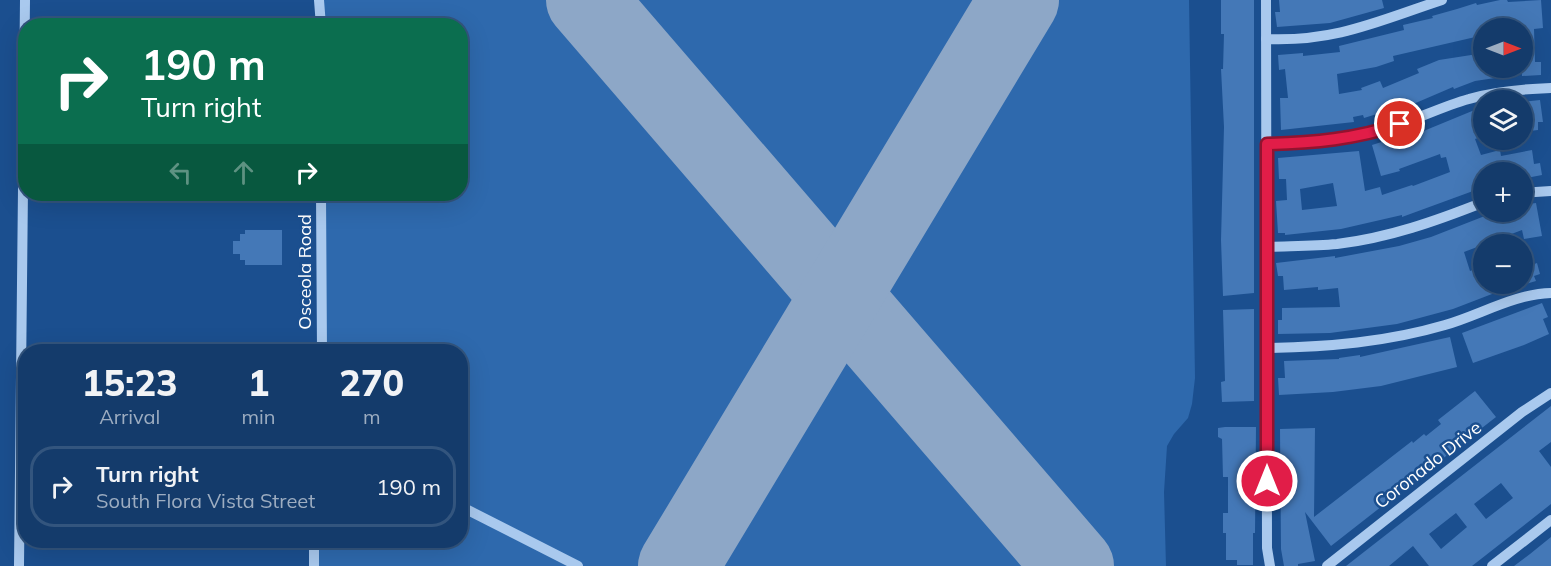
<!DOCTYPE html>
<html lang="en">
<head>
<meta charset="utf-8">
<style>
	:root { --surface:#143b6b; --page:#1d4271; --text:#f1f3f6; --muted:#9dadc1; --line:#33557e }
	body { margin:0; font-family:Mulish,sans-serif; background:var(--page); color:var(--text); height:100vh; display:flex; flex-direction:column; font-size:22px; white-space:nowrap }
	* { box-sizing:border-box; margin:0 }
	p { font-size:20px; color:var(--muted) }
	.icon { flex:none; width:33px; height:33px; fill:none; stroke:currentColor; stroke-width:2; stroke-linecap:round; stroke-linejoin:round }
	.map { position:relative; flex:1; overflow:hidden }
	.side { position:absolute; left:18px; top:344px; width:450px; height:204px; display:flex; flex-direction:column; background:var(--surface); border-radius:24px; box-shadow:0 6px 24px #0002,0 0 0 2px var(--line) }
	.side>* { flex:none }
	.guide { position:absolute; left:18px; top:18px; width:450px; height:183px; border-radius:24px; box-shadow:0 6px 24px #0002,0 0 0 2px var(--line); background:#0b6e4f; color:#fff; overflow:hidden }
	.needle { width:39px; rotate:90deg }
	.buttons { position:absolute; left:1473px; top:18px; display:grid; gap:12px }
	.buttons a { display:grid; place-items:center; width:60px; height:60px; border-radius:50%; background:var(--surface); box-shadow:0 6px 24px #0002,0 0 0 2px var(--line); font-size:30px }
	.pin { position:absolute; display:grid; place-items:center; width:51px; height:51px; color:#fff; margin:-26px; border:3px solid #fff; border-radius:50%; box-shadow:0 2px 6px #0007 }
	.me { position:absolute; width:66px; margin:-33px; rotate:0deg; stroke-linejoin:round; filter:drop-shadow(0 0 4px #0008) }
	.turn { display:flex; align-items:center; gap:21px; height:126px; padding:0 24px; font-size:27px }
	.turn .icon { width:78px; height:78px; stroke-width:2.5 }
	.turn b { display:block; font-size:42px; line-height:51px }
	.lanes { display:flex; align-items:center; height:57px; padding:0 24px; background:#0003; justify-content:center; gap:30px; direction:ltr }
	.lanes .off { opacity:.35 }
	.eta { display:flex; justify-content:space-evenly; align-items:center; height:102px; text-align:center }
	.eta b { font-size:36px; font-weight:800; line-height:42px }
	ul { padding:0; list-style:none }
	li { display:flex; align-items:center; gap:18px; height:81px; margin:0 12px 9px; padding:0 12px; border:3px solid var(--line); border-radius:24px }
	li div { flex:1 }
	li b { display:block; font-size:22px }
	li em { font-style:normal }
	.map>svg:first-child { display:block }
	.green { fill:#2e69ad }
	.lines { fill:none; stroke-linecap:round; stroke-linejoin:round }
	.runway { stroke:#8da7c7; stroke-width:80 }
	.building { fill:#4478b7; fill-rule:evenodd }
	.minor { stroke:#a9c9ee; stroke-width:10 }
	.route-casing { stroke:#92132f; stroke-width:15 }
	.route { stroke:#e11d48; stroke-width:10 }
	.labels { text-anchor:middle; stroke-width:5; stroke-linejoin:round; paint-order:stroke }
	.street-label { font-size:18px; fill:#fff; stroke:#1b4f8f }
</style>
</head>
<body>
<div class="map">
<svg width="1551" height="566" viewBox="0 0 1551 566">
	<rect width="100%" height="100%" fill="#1b4f8f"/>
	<path class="green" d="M323 0H1189L1195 378 1192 404 1188 418 1174 434 1167 446 1164 492 1166 566H319V540H460V351H326L323 194H460V26L325 25Z"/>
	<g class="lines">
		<g class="runway">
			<path d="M586 0 1074 566"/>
			<path d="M678 566 1019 0"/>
		</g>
	</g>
	<g class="building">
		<path d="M1221 0H1254V293L1223 296 1221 240 1224 127 1221 69H1223L1224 34H1221Z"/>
		<path d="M1279 0H1382L1384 8 1330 23 1277 27 1275 12H1280Z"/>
		<path d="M1500 0H1507L1508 2 1541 0 1543 28 1534 29 1535 62H1541V75L1522 76V74L1475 81 1454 89 1453 87 1397 111 1396 108 1364 118 1363 115 1353 117 1354 122 1281 130 1280 98H1288L1285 69 1279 70 1278 55 1303 53V56L1340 52 1339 46 1404 30 1403 25 1433 18 1432 16 1457 9 1476 3 1477 5ZM1484 28H1522V68H1484V53L1439 60 1417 69 1419 73 1383 88 1380 81 1361 88 1362 90 1339 94 1337 74 1376 67 1394 61 1393 56 1484 35Z"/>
		<path d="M1540 100 1543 122H1538V130L1522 132V102Z"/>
		<path d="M1477 109 1484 126V136L1475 139 1481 155 1500 150 1501 156 1532 150 1534 164 1540 163 1542 175 1522 179V172H1484V187L1402 217V215L1341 229 1285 235V233H1278L1276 201 1287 200 1286 179H1279L1278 158 1359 151 1365 191 1380 187 1382 195 1412 185 1413 186 1450 172 1446 157 1441 158 1440 154 1399 169 1400 171 1381 176 1372 145 1391 139 1392 144ZM1333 183 1337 206 1302 210 1300 189Z"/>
		<path d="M1536 203 1542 236 1524 239 1522 230 1464 252 1470 271 1484 265V284H1518L1453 309 1397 324 1330 333 1278 334V320H1282V308L1340 307 1338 288 1318 290V287L1284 290 1283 276H1278L1276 263 1335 256V258L1399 246 1431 237 1495 212H1522V205Z"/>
		<path d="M245 230H282V265H245V260H240V254H233V241H240V234H245Z"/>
		<path d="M1525 241 1532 265 1537 263 1540 274 1534 276 1536 281 1522 285V242Z"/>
		<path d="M1542 303 1548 317 1543 319 1549 334 1524 345 1473 363 1462 333Z"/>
		<path d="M1254 309V401L1222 402 1221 382 1225 381 1223 310Z"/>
		<path d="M1450 337 1457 367 1381 386 1333 392 1279 395 1278 378H1285L1284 361 1339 359V358L1360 355V357Z"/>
		<path d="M1475 391 1496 417 1331 546 1305 512 1315 561 1298 564V566H1284L1281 549 1280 429 1315 428 1314 517 1412 441 1413 443 1424 434 1426 436 1441 424 1438 420Z"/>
		<path d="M1551 406V442L1539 451 1551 467V504L1532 519 1472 566H1429L1413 546 1389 566H1346ZM1501 483 1513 498 1486 519 1474 504ZM1456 513 1467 527 1441 549 1429 534Z"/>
		<path d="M1225 427H1256L1255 533H1253V565H1237V560H1226V533H1223V513H1228V477H1223L1222 439 1218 437V428Z"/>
		<path d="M1551 537V566H1514L1530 554Z"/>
	</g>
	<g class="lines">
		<g class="minor">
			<path d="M319 0 321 26"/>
			<path d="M1266 0 1267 548 1270 566"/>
			<path d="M1266 39C1336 42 1378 21 1442 0"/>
			<path d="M1267 144C1307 143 1346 140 1386 129 1414 121 1440 107 1469 99 1495 91 1523 89 1551 88"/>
			<path d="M1522 193 1551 191"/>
			<path d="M321 194 322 351"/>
			<path d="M1267 247C1290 246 1314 246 1337 244 1388 238 1436 221 1484 202"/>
			<path d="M1267 348C1328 347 1387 342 1445 325 1480 315 1514 294 1551 293"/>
			<path d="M460 506 578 566"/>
			<path d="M19 566 25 0"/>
			<path d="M314 566V540"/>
			<path d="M1327 566 1522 412 1551 393"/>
			<path d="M1492 566 1551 520"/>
		</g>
	</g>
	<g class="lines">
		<defs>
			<path id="route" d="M1267 481V144C1313 143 1356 139 1400 124"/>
		</defs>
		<use href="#route" class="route-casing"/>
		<use href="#route" class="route"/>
	</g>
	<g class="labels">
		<g class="street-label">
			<text transform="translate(305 272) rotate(-90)" y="6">Osceola Road</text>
			<text transform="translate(1428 465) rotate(-38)" y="6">Coronado Drive</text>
		</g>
	</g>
</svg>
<div class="buttons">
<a><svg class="needle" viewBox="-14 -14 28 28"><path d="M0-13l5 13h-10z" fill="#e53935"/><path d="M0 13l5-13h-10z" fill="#9dadc1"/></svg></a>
<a><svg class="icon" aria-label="layers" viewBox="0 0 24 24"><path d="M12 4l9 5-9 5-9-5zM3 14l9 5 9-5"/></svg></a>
<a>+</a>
<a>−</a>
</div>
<div class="pin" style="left:1400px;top:124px;background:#d93025"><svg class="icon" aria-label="arrive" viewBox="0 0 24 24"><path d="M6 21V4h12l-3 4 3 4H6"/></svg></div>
<svg class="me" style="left:1267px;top:481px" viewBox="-20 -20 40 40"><circle r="17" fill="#e11d48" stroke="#fff" stroke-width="3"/><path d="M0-11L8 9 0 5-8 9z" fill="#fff"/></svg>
<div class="guide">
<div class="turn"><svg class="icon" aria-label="right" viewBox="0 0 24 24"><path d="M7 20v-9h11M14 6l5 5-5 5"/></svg><div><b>190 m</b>Turn right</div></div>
<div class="lanes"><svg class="icon off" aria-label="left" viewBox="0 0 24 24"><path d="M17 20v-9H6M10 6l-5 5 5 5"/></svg><svg class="icon off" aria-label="ahead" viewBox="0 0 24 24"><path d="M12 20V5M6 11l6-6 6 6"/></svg><svg class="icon" aria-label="right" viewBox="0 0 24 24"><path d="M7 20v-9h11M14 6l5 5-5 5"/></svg></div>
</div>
<section class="side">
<div class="eta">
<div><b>15:23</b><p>Arrival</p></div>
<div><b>1</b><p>min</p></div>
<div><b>270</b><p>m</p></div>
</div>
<ul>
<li><svg class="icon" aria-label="right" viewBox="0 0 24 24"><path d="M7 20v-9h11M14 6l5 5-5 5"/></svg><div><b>Turn right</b><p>South Flora Vista Street</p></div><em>190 m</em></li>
</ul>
</section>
</div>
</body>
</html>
